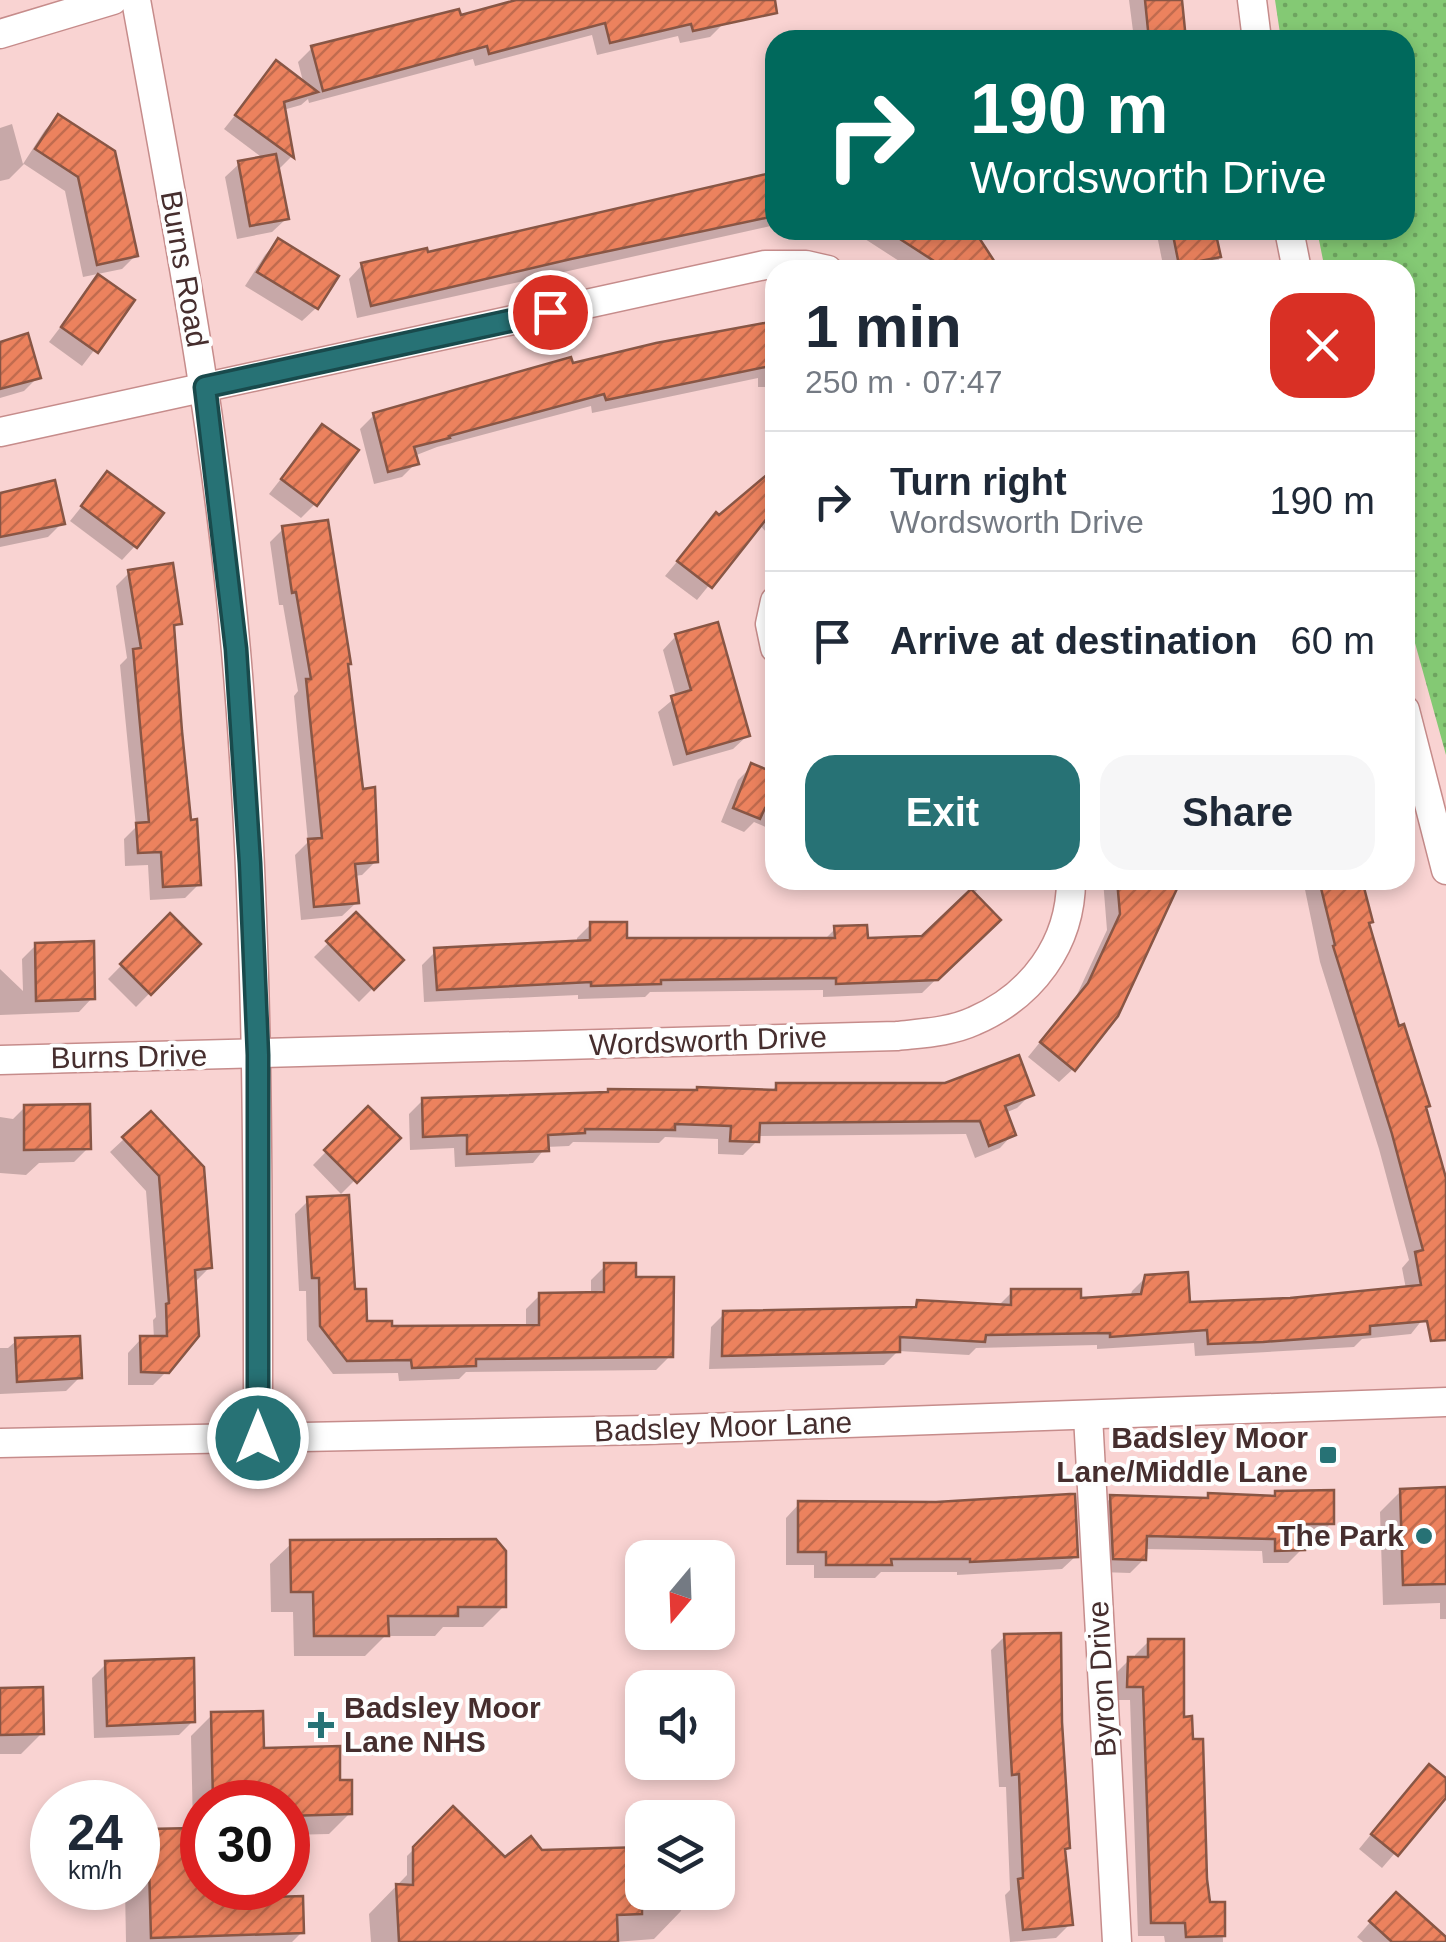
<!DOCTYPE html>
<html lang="en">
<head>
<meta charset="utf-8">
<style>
	:root { --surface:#fff; --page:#f6f6f7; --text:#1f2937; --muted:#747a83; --line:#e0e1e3; --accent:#277275 }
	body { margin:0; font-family:Helvetica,sans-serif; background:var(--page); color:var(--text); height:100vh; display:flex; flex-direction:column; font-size:38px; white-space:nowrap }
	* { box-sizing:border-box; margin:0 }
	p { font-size:32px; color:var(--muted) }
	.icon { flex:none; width:55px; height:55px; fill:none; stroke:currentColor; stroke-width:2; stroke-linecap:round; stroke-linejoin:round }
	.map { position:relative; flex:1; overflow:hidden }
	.side { position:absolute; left:765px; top:260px; width:650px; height:630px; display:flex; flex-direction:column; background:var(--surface); border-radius:30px; box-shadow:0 5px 15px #0003 }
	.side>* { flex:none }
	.banner { position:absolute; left:765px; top:30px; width:650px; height:210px; border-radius:30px; box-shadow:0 5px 15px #0003; background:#00695c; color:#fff; overflow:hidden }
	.needle { width:65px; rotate:199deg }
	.buttons { position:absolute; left:625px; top:1540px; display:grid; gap:20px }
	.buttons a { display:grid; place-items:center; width:110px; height:110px; border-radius:20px; background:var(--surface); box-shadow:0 5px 15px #0003; font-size:50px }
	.speed { position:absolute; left:30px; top:1780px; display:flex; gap:20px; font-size:50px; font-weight:700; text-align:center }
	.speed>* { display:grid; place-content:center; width:130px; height:130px; border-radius:50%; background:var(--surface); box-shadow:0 5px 15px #0003; line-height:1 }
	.speed small { font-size:25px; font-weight:400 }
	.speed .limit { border:15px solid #d22; background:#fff; color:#111 }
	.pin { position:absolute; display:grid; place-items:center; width:85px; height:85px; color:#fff; margin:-42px; border:5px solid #fff; border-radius:50%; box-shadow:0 2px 10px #0007 }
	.me { position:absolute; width:110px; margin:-55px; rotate:0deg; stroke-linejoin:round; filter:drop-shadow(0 0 8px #0008) }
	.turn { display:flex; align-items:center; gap:35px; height:210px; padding:0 40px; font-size:45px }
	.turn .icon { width:130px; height:130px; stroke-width:2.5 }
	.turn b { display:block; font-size:70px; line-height:85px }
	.round { display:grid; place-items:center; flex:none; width:105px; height:105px; border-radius:30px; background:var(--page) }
	.overview { display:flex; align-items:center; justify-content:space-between; height:170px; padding:0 40px }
	h1 { font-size:60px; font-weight:700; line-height:75px }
	.action { display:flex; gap:20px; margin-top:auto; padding:20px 40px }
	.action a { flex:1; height:115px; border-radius:30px; background:var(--accent); color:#fff; font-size:40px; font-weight:700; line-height:115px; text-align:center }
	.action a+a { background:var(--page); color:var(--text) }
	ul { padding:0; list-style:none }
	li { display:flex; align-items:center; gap:30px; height:140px; padding:0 40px; border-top:2px solid var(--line) }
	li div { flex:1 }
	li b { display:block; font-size:38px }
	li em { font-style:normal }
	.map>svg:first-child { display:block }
	.park { fill:url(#park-dots) }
	.shadow { fill:#0003 }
	.building { fill:url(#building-hatch); stroke:#885645; stroke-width:2.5 }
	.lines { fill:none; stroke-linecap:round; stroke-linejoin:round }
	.minor-casing { stroke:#c68c8b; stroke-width:31 }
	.minor { stroke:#fff; stroke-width:28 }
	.route-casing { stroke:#194a4c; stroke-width:25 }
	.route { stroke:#277275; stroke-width:18 }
	.poi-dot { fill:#277275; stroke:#fefefe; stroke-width:4 }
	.labels { text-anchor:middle; stroke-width:8; stroke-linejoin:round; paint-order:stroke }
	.street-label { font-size:30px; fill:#462e2e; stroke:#fefefe }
	.poi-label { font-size:30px; font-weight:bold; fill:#462e2e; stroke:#fefefe; text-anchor:end }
</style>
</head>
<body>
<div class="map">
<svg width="1446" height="1942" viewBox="0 0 1446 1942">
	<defs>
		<pattern id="park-dots" width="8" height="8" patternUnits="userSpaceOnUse" patternTransform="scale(2.5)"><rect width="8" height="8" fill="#84c974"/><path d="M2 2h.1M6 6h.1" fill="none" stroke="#6ea460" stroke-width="1.8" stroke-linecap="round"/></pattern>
		<pattern id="building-hatch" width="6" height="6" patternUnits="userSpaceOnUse" patternTransform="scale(2.5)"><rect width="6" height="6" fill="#ec825e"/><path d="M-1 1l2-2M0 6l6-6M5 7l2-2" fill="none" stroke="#c16b4e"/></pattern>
	</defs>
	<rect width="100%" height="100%" fill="#f9d3d2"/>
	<path class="park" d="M1275 0H1446V755L1405 607V270H1325L1317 230H1405V40H1281Z"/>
	<g class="shadow">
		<path d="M529 0H763L724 23 710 37 680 43 678 36 597 55 592 35 475 66 473 59 309 103 308 99 301 105 283 110 291 157 277 171 286 219 272 232 237 239 225 177 239 164 264 159 224 129 276 64 304 85 298 62 312 48Z"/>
		<path d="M1129 0H1179L1183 40H1124L1133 31Z"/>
		<path d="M58 117 136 255 122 269 83 277 65 191 24 164 9 179 0 181V128L12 124 23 164 45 130Z"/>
		<path d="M775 177V225L357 318 349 279 362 265 426 255Z"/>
		<path d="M827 230H971L997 270H913L865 239Z"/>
		<path d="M1156 230H1213L1221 270H1164Z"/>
		<path d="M278 241 316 308 302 321 245 286 265 255Z"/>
		<path d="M99 277 132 301 82 366 49 342Z"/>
		<path d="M775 326V387H758V378L592 413 591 406 437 447 414 456 416 463 402 477 374 484 360 429 374 415 571 366Z"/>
		<path d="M0 344 38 377 24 391 0 398Z"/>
		<path d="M322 427 315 504 301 518 269 494Z"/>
		<path d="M775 471V525L766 532 759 524 697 600 665 576 716 515 719 518Z"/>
		<path d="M108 474 135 546 122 560 70 521Z"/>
		<path d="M0 495 62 523 48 537 0 547Z"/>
		<path d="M283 529 346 665 361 791 376 861 362 875 354 876 356 903 342 916 301 920 295 855 308 842 294 696 298 691 283 605H279L270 542Z"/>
		<path d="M130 572 179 623 172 631 180 732 199 884 185 898 150 900 148 865 125 866 124 839 136 827 120 665 127 658 116 586Z"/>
		<path d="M676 636 747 736 733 749 673 766 658 712 676 697 663 650Z"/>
		<path d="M752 766 775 776V831L754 822 744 832 721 822 738 780Z"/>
		<path d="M961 880H987L973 894 997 920 922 993 823 997V990L650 992 645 997 578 999V995L424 1002 422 965 436 951 577 943V938L591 924 625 941 824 940 835 929 866 941 923 939 973 891Z"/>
		<path d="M1103 880H1176L1073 1069 1059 1082 1028 1057 1075 999 1107 930Z"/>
		<path d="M1303 880H1360L1367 925 1446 1187V1290L1411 1334 1362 1339 1354 1347 1195 1356 1194 1343 1097 1349V1345L976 1348 969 1355 898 1351 884 1365 709 1369 711 1327 724 1314 911 1310 918 1303 997 1307 1012 1292 1079 1300 1130 1297 1132 1291 1146 1277 1188 1304 1290 1301 1406 1289 1402 1268 1409 1260 1379 1149 1320 962Z"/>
		<path d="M170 916 198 944 136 1007 108 979Z"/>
		<path d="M356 916 401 960 359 1002 314 957Z"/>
		<path d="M36 945 92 998 79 1012 0 1015V969L23 991 22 959Z"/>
		<path d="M777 1085 1031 1094 1017 1108 1005 1113 1013 1134 1000 1148 975 1158 966 1134 757 1136V1141L743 1155 718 1154V1139L665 1137 659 1143 573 1142 569 1146 546 1147 533 1163 455 1167 454 1148 410 1150 409 1114 423 1100 770 1093Z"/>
		<path d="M25 1107 88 1148 74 1162 39 1163 26 1175 0 1173V1117L13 1119Z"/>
		<path d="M368 1109 397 1138 341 1194 313 1165Z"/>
		<path d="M151 1114 209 1268 196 1281 167 1371 153 1385H128V1353L141 1339H154L153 1320 156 1317 146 1191 110 1152Z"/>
		<path d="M309 1200 364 1324 389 1328H526V1309L540 1295H591V1280L605 1266 633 1279 670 1356 656 1370 466 1372 459 1379 399 1381 398 1373 333 1374 307 1340 306 1291H299L295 1214Z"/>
		<path d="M16 1341 80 1377 66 1391 0 1394V1348H8Z"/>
		<path d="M1446 1490V1619H1440V1603L1383 1605 1380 1512 1401 1491Z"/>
		<path d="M1276 1494 1331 1523 1317 1537H1302V1549L1288 1563H1263L1262 1551 1144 1549V1559L1130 1573 1100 1572 1097 1511 1111 1498 1204 1500 1209 1496 1272 1498Z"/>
		<path d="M799 1504 1076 1556 1062 1569 957 1575V1572H881L875 1578H814V1565H786V1518Z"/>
		<path d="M292 1543 504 1606 483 1627H443L435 1636H385L365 1656H294L293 1612H271L270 1564Z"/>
		<path d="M1005 1636 1060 1722 1068 1847 1063 1852 1070 1924 1056 1938 1010 1942 1005 1895 1010 1890 1006 1787H999L991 1650Z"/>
		<path d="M1149 1641 1208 1905H1222L1223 1942H1165L1164 1936H1138L1130 1700H1115V1674L1129 1660H1135V1655Z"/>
		<path d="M106 1664 193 1721 179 1735 94 1738 92 1678Z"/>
		<path d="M0 1690 42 1733 21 1754H0Z"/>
		<path d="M212 1715 262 1750 338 1783 350 1813 329 1834 288 1835V1802H202V1837H191L193 1875H202V1888H267L268 1900 302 1932 292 1942H126L125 1888H138V1843L149 1832 193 1830 191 1736Z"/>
		<path d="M1415 1781 1446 1782V1794L1382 1868 1359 1849Z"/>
		<path d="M453 1810 505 1861 540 1852 642 1850V1892H684L681 1911 654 1939 615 1942H371L369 1914 407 1875V1856Z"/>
		<path d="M1382 1909 1444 1942H1363L1357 1937Z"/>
	</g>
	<g class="building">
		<path d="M516 0H775L777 13 693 31 691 24 610 43 605 23 489 54 487 46 323 91 311 46 459 9 461 15Z"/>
		<path d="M1145 0H1182L1186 40H1149Z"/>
		<path d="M276 60 318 92 284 102 294 158 235 115Z"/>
		<path d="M58 114 115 151 138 256 97 265 78 177 35 149Z"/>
		<path d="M276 154 289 219 250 226 238 161Z"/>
		<path d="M775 172V216L571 259 371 306 361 263 427 248 428 252Z"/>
		<path d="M886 230H974L1000 270H948Z"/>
		<path d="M1172 230H1215L1221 257 1179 265Z"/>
		<path d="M278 238 339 276 318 309 257 272Z"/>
		<path d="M98 274 135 300 98 353 61 327Z"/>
		<path d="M775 321V365L606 400 604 394 449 436 450 438 414 447 419 464 388 472 373 413 571 357 573 363 656 343Z"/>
		<path d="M28 333 41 378 0 389V342Z"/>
		<path d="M322 424 359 450 317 506 281 479Z"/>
		<path d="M775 468V508L712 588 677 561 716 512 719 515Z"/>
		<path d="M107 471 164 513 137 548 81 506Z"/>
		<path d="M55 480 65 524 0 537V493Z"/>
		<path d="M328 520 351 664H348L363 789 375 787 378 862 355 864 359 903 314 907 308 839 322 838 306 679H311L296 592 292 593 282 526Z"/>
		<path d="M173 563 182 624 174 625 182 731 191 820 197 819 201 885 163 887 161 852 138 853 136 823 149 822 133 649 141 648 128 570Z"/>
		<path d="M718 622 750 736 687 754 671 696 691 690 675 634Z"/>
		<path d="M751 763 775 773V812L765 808 760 819 733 808Z"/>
		<path d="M1117 880H1181L1118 1016 1075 1071 1040 1042 1088 983 1120 914Z"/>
		<path d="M1319 880H1362L1373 922 1369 923 1399 1026 1404 1024 1430 1106 1426 1107 1446 1178V1340L1431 1341 1427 1321 1370 1326V1334L1263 1342 1208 1344 1207 1330 1110 1337V1333L986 1335 985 1342 900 1337V1352L722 1356 723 1311 916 1307 917 1300 1011 1305V1289H1081V1298L1141 1294 1145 1275 1188 1272 1190 1302 1290 1298 1421 1285 1415 1252 1423 1250 1392 1134 1333 946 1335 945Z"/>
		<path d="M971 889 1001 920 938 980 836 984V978L661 980V984L591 986V982L437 990 434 948 590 940V922H627V938H835L834 926 867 925 868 938 922 936Z"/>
		<path d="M356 912 404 960 374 990 326 941Z"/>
		<path d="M170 913 201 944 151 995 120 964Z"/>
		<path d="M94 941 95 999 36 1001 35 943Z"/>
		<path d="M1019 1055 1034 1095 1005 1106 1016 1135 989 1146 980 1121 760 1123 759 1142 730 1141 731 1126 675 1124V1130L585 1129V1133L548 1135 549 1151 467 1154V1135L423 1137 422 1098 608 1092V1089L697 1090V1087L776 1090V1083H945Z"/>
		<path d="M90 1104 91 1149 24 1150V1105Z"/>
		<path d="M368 1106 401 1138 357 1183 324 1150Z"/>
		<path d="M151 1111 204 1167 212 1268 195 1270 199 1336 169 1373 141 1372 140 1336H167L166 1304 169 1303 159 1176 122 1137Z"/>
		<path d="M349 1195 355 1289H366L367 1321H392V1326L539 1325V1293L604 1292V1263H636V1277H674L673 1357 476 1359V1366L412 1368 411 1360 347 1361 320 1326 319 1278H312L307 1197Z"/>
		<path d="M80 1336 82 1378 17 1382 15 1338Z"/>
		<path d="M1446 1487V1584L1403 1585 1400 1489Z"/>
		<path d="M1334 1490V1524H1304L1305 1550 1275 1551V1539L1147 1536 1146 1560 1113 1559 1110 1495 1208 1498V1493L1275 1496V1491Z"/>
		<path d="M1070 1494H1075L1078 1557 970 1562V1559H891L892 1565H826V1552H798V1501L936 1502Z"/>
		<path d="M496 1539 506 1551V1607H458V1616H388L389 1636H314L313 1592H291L290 1540Z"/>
		<path d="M1061 1633 1062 1722 1070 1848 1065 1849 1073 1925 1023 1930 1018 1879 1023 1878 1019 1774 1012 1775 1004 1634Z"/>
		<path d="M1148 1639H1184V1717L1192 1716 1193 1739H1203L1207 1879 1210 1902H1225V1936L1186 1937 1185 1923H1151L1143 1687H1127L1128 1657H1148Z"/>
		<path d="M194 1658 195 1722 107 1726 105 1661Z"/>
		<path d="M43 1687 44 1734 0 1735V1688Z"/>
		<path d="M263 1711 264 1748 340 1746V1780H352V1814L288 1816V1802H213L211 1712Z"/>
		<path d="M1429 1764 1446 1778V1798L1398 1856 1371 1834Z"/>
		<path d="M453 1806 505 1857 531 1836 542 1850 642 1847V1914L617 1915 618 1942H399L396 1884 413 1885V1847Z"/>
		<path d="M194 1828 195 1873H202V1888H270V1897L303 1896 304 1933 151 1938 148 1829Z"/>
		<path d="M1396 1892 1446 1937V1942H1392L1369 1921Z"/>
	</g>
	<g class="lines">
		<defs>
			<g id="minor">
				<path d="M136 0C175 216 217 432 236 651 259 914 258 1174 258 1438"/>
				<path d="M1252 0 1257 40"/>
				<path d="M0 34 113 0"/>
				<path d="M1289 230 1297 270"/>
				<path d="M0 432 765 265H806L828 270"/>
				<path d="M775 601 770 624 775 648"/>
				<path d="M1405 710 1446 870"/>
				<path d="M0 1060 897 1036C923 1033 950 1032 974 1021 1032 996 1071 944 1071 880"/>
				<path d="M1088 1416 1117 1942"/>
				<path d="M0 1443 647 1430 1446 1402"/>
			</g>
		</defs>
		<use href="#minor" class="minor-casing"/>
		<use href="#minor" class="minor"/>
	</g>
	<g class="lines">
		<defs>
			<path id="route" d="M258 1438V1055L250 863 236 649 205 387 550 312"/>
		</defs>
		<use href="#route" class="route-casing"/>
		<use href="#route" class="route"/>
	</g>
	<g class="poi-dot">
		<rect x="1318" y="1445" width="20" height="20" rx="5"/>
		<circle cx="1424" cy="1536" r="10"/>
		<path d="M316 1710h10v10h10v10h-10v10h-10v-10h-10v-10h10z"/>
	</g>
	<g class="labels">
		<g class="street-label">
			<text transform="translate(184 269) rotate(80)" y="10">Burns Road</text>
			<text transform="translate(708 1041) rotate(-2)" y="10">Wordsworth Drive</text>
			<text transform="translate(129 1057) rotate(-1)" y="10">Burns Drive</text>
			<text transform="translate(723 1427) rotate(-2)" y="10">Badsley Moor Lane</text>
			<text transform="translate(1102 1679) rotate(-93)" y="10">Byron Drive</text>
		</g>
		<g class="poi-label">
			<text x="1308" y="1448">Badsley Moor<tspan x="1308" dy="34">Lane/Middle Lane</tspan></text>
			<text x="1404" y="1546">The Park</text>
			<text x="344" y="1718" text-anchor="start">Badsley Moor<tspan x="344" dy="34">Lane NHS</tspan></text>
		</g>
	</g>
</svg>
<div class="buttons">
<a><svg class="needle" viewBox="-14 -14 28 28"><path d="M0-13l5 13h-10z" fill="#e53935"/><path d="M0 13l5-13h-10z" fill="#747a83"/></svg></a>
<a><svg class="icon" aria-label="sound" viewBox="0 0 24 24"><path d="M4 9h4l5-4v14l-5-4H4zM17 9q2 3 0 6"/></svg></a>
<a><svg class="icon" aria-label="layers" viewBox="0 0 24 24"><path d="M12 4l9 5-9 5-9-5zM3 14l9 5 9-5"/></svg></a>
</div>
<div class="speed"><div>24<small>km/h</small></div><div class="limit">30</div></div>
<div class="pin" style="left:550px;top:312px;background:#d93025"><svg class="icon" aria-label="arrive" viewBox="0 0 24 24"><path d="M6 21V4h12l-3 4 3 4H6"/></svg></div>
<svg class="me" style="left:258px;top:1438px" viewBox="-20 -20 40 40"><circle r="17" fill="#277275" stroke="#fff" stroke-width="3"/><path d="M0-11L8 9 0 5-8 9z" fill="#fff"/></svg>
<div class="banner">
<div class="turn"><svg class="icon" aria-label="right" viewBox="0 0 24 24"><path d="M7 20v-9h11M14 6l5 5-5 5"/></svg><div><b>190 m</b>Wordsworth Drive</div></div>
</div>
<section class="side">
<div class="overview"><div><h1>1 min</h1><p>250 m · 07:47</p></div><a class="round" style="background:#d93025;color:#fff"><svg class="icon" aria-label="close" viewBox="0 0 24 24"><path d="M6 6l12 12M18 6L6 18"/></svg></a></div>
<ul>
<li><svg class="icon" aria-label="right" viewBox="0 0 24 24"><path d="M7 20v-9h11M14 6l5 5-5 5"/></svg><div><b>Turn right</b><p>Wordsworth Drive</p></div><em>190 m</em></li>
<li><svg class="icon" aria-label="arrive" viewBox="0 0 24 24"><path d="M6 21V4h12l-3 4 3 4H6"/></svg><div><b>Arrive at destination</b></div><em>60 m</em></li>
</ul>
<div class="action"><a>Exit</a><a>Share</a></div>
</section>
</div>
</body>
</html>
